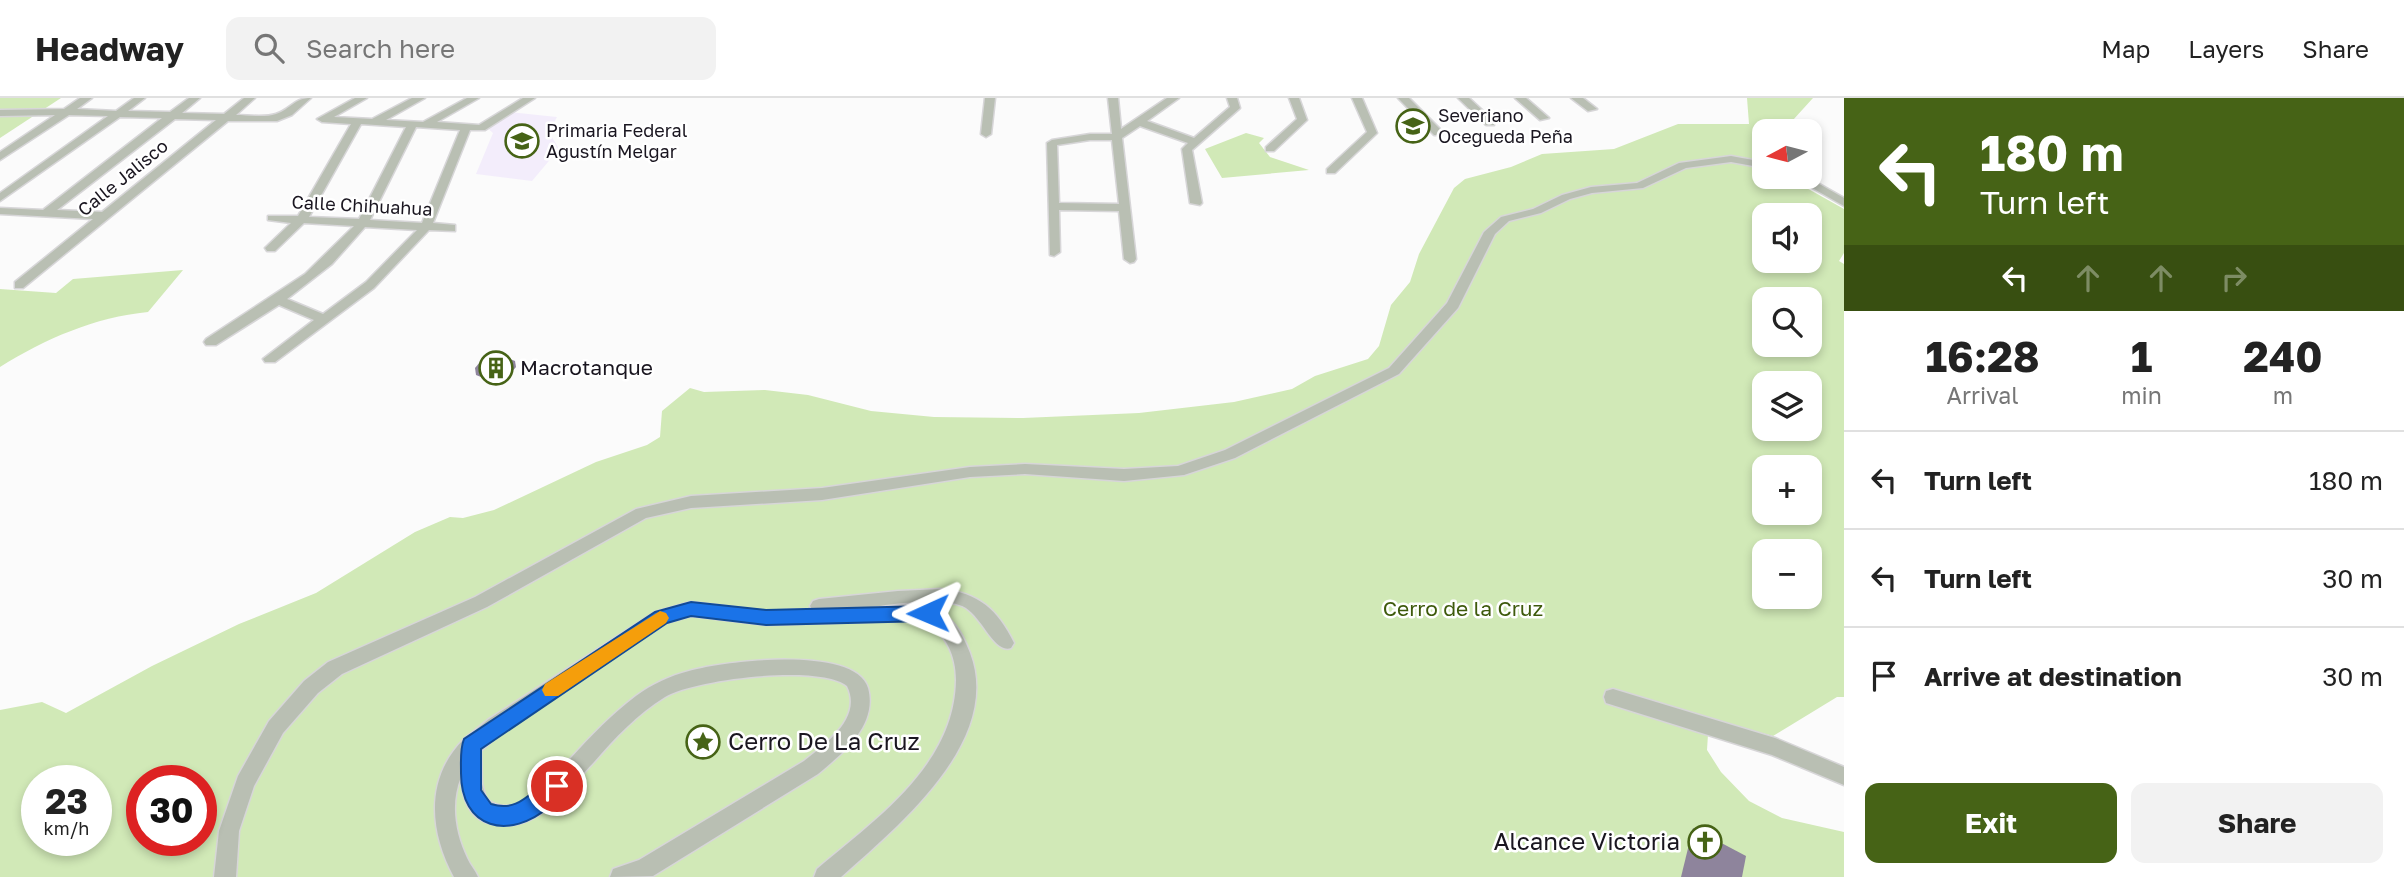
<!DOCTYPE html>
<html lang="en">
<head>
<meta charset="utf-8">
<style>
	:root { --surface:#fff; --page:#f2f2f2; --text:#222; --muted:#767676; --line:#e0e0e0; --accent:#466316 }
	body { margin:0; font-family:"Golos Text",sans-serif; background:var(--page); color:var(--text); height:100vh; display:flex; flex-direction:column; font-size:26px; white-space:nowrap }
	* { box-sizing:border-box; margin:0 }
	p { font-size:23px; color:var(--muted) }
	.icon { flex:none; width:38px; height:38px; fill:none; stroke:currentColor; stroke-width:2; stroke-linecap:round; stroke-linejoin:round }
	.map { position:relative; flex:1; overflow:hidden }
	.sheet { display:flex; flex-direction:column; background:var(--surface); width:560px }
	.sheet>* { flex:none }
	.banner { background:#466316; color:#fff; overflow:hidden }
	.needle { width:46px; rotate:263deg }
	.tools { position:absolute; left:1752px; top:21px; display:grid; gap:14px }
	.tools a { display:grid; place-items:center; width:70px; height:70px; border-radius:14px; background:var(--surface); box-shadow:0 4px 10px #0003; font-size:35px }
	.speed { position:absolute; left:21px; top:667px; display:flex; gap:14px; font-size:35px; font-weight:700; text-align:center }
	.speed>* { display:grid; place-content:center; width:91px; height:91px; border-radius:50%; background:var(--surface); box-shadow:0 4px 10px #0003; line-height:1 }
	.speed small { font-size:18px; font-weight:400 }
	.speed .limit { border:10px solid #d22; background:#fff; color:#111 }
	.pin { position:absolute; display:grid; place-items:center; width:60px; height:60px; color:#fff; margin:-30px; border:4px solid #fff; border-radius:50%; box-shadow:0 2px 7px #0007 }
	.me { position:absolute; width:77px; margin:-38px; rotate:269deg; stroke-linejoin:round; filter:drop-shadow(0 0 5px #0008) }
	.turn { display:flex; align-items:center; gap:24px; height:147px; padding:0 21px; font-size:32px }
	.turn .icon { width:91px; height:91px; stroke-width:2.5 }
	.turn b { display:block; font-size:49px; line-height:60px }
	.lanes { display:flex; align-items:center; height:66px; padding:0 21px; background:#0003; justify-content:center; gap:35px; direction:ltr }
	.lanes .off { opacity:.35 }
	.eta { display:flex; justify-content:space-evenly; align-items:center; height:119px; text-align:center }
	.eta b { font-size:42px; font-weight:700; line-height:49px }
	.cta { display:flex; gap:14px; margin-top:auto; padding:14px 21px }
	.cta a { flex:1; height:80px; border-radius:14px; background:var(--accent); color:#fff; font-size:28px; font-weight:700; line-height:80px; text-align:center }
	.cta a+a { background:var(--page); color:var(--text) }
	ul { padding:0; list-style:none }
	li { display:flex; align-items:center; gap:21px; height:98px; padding:0 21px; border-top:2px solid var(--line) }
	li div { flex:1 }
	li b { display:block; font-size:26px }
	li em { font-style:normal }
	header { display:flex; align-items:center; gap:42px; box-sizing:border-box; height:98px; padding:0 35px; background:var(--surface); border-bottom:2px solid var(--line) }
	header strong { font-size:33px }
	nav { display:flex; gap:38px; margin-inline-start:auto; font-size:24px }
	.search { width:490px; height:63px; background:var(--page); display:flex; align-items:center; gap:18px; box-sizing:border-box; padding:0 24px; border-radius:14px; color:var(--muted); font-size:26px }
	main { display:flex; flex:1; min-height:0 }
	.map>svg:first-child { display:block }
	.built { fill:#f3edfb }
	.green { fill:#d1e9b7; fill-rule:evenodd }
	.building { fill:#8e849c }
	.lines { fill:none; stroke-linecap:round; stroke-linejoin:round }
	.minor-casing { stroke:#d7d6d8; stroke-width:3 }
	.minor { fill:#b9bfb3; fill-rule:evenodd }
	.route { fill:#1a73e8; stroke:#114b97; stroke-width:2 }
	.slow { fill:#f59e0b }
	.labels { text-anchor:middle; stroke-width:5; stroke-linejoin:round; paint-order:stroke }
	.far-poi-label { font-size:18px; fill:#1a1620; stroke:#fff; text-anchor:start }
	.far-street-label { font-size:18px; fill:#1a1620; stroke:#fff }
	.poi-label { font-size:21px; fill:#1a1620; stroke:#fff; text-anchor:start }
	.park-label { font-size:21px; fill:#3e5a0c; stroke:#fff }
	.near-poi-label { font-size:24px; fill:#1a1620; stroke:#fff; text-anchor:start }
</style>
</head>
<body>
<header>
<strong>Headway</strong>
<div class="search"><svg class="icon" aria-label="search" viewBox="0 0 24 24"><circle cx="10" cy="10" r="6"/><path d="M15 15l6 6"/></svg>Search here</div>
<nav><a>Map</a><a>Layers</a><a>Share</a></nav>
</header>
<main>
<div class="map">
<svg width="1844" height="779" viewBox="0 0 1844 779">
	<rect width="100%" height="100%" fill="#fbfbfb"/>
	<path class="built" d="M509 14 557 19 549 34 559 51 532 83 476 76 493 35 485 28Z"/>
	<g class="green">
		<path d="M0 0H61L0 40Z"/>
		<path d="M1747 0H1813L1783 33H1764V54L1756 67 1764 70V79H1787L1844 111V155L1839 163 1844 166V599H1837L1773 638 1709 621 1707 652 1721 674 1749 703 1782 720 1844 734V779H0V612L42 604 66 615 152 568 239 526 316 495 415 434 450 419 463 420 494 412 596 364 647 347 660 339 662 313 690 290 704 294 765 292 808 297 871 313 934 319 1023 320 1139 315 1234 304 1292 291 1315 278 1368 261 1379 248 1391 207 1410 184 1419 156 1454 90 1465 81 1511 69 1542 56 1614 51 1678 26H1749ZM1764 117H1810V163H1764ZM1764 201H1810V247H1764ZM1764 285H1810V331H1764ZM1764 369H1810V415H1764ZM1764 453H1810V499H1764ZM37 682H96V742H37ZM142 682H201V742H142Z"/>
		<path d="M1246 35 1264 40 1259 45 1270 59 1309 72 1222 80 1205 51Z"/>
		<path d="M183 172 148 214C95 219 45 241 0 269V191L56 195 73 181Z"/>
	</g>
	<g class="building">
		<path d="M500 257 515 263 516 269 511 275 491 283 476 277 475 270 480 264Z"/>
		<path d="M1693 730 1746 758 1742 779H1681Z"/>
	</g>
	<g class="lines">
		<defs>
			<g id="minor">
				<path d="M80 0H92L77 11 116 13 134 0H145L128 13 170 14 189 0H200L182 15 224 16 244 0H255L236 17C248 17 264 20 276 16 291 11 294 0 311 0L292 17 277 23H228L23 190H15V184L93 121 0 116V110L43 112 162 20 120 19 0 103V95L108 18 69 17 0 62V54L55 17 0 18V12L64 11ZM175 21 216 22 102 114 57 112Z"/>
				<path d="M355 0H367L334 19 372 21 412 0H425L386 22 423 24 467 0H479L437 24 479 27 523 0H535L485 32H470L433 125 455 127V133L429 132 374 190 275 264H265L263 261 314 222 279 207 216 247H206L204 244 206 241 305 176 354 128 304 125 275 153H267L265 150 291 125 268 122V118H298L351 26 322 24 317 21ZM361 26 406 29 359 121 309 119ZM416 29 460 32 422 125 370 122ZM365 129 417 132 366 184 323 216 287 201 332 166Z"/>
				<path d="M985 0H995L991 36 986 39 981 36Z"/>
				<path d="M1108 0H1118L1121 31 1167 0H1179L1147 23 1194 40 1230 9 1227 0H1237L1240 10 1192 52 1202 105 1200 107 1190 105 1182 51 1188 45 1140 28 1122 40 1136 161 1134 164 1130 165 1124 161 1119 113 1059 112 1060 154 1054 158 1050 157 1047 45 1052 42 1090 36H1112ZM1090 42H1112L1119 106 1059 105 1057 47Z"/>
				<path d="M1289 0H1299L1307 22 1274 53H1266V49L1297 21Z"/>
				<path d="M1352 0H1362L1377 35 1335 75H1327V71L1367 34Z"/>
				<path d="M1398 0H1409L1442 33V37H1434Z"/>
				<path d="M1458 0H1469L1494 23V27H1486Z"/>
				<path d="M1515 0H1526L1549 20 1540 22Z"/>
				<path d="M1571 0H1583L1597 11 1588 13Z"/>
				<path d="M1731 58 1764 64V70L1731 64 1686 70 1643 90 1592 95 1570 101 1541 115 1509 123 1495 136 1458 210 1399 276 1235 360 1184 377 1124 383 1025 376 970 379 822 402 691 410 646 420 487 509 342 576 318 595 283 635 254 688 239 733 236 779H214L219 733 238 678 269 623 304 583 328 564 475 499 636 411 691 398 822 390 970 369 1025 366 1124 371 1178 368 1225 352 1389 270 1447 205 1484 134 1501 119 1533 111 1562 97 1591 89 1637 85 1679 65Z"/>
				<path d="M1793 79H1807L1844 100V108Z"/>
				<path d="M941 491C979 495 997 511 1014 545L1011 550C995 556 983 521 966 510 945 497 888 507 864 510 914 508 948 496 970 555 1003 643 898 728 841 779H814L817 771C876 721 955 667 956 582 956 557 946 537 925 522L766 527 691 518 666 525 503 633 481 653 482 686 486 700C496 710 512 710 525 703 544 694 557 675 571 660 591 638 612 616 636 598 652 586 670 578 689 573 723 563 855 547 868 590 878 627 843 655 818 676L653 778 610 779 613 771 639 762 804 663C826 645 863 620 847 588 820 566 695 581 665 599 637 616 615 640 594 664 565 694 533 741 485 724 467 717 462 696 461 679 450 705 455 735 467 760 470 767 475 772 478 779H454C430 734 424 681 464 641 471 635 481 628 489 621L655 514 691 504 766 513 812 511 810 508 813 503 819 501 898 493Z"/>
				<path d="M1613 591 1775 640 1844 669V687L1772 657 1606 605 1604 599 1606 593Z"/>
			</g>
		</defs>
		<use href="#minor" class="minor-casing"/>
		<use href="#minor" class="minor"/>
	</g>
	<path class="route" d="M691 504 766 512 928 508 937 515 928 523 766 527 691 518 667 525 481 651V692L491 706C522 716 532 688 557 678L565 681 568 688C564 696 557 701 550 708 510 743 460 732 461 673 461 662 460 651 464 641L655 514Z"/>
	<path class="slow" d="M660 513 666 515 669 520 666 525 558 598H545L542 592 545 586Z"/>
	<defs>
		<symbol id="school-ring" viewBox="-11 -11 22 22"><circle r="9.5" fill="#fff" stroke="#466316" stroke-width="1.5"/><path d="M0-5L7-2L0 1L-7-2ZM-4 1L0 2.5L4 1V4Q0 6-4 4Z" fill="#466316"/></symbol>
		<symbol id="building-ring" viewBox="-11 -11 22 22"><circle r="9.5" fill="#fff" stroke="#466316" stroke-width="1.5"/><path d="M-4-6H4V6H1V3H-1V6H-4ZM-2.5-4.3h1.7v1.8h-1.7ZM.8-4.3h1.7v1.8H.8ZM-2.5-1h1.7V.8h-1.7ZM.8-1h1.7V.8H.8Z" fill="#466316"/></symbol>
		<symbol id="sight-ring" viewBox="-11 -11 22 22"><circle r="9.5" fill="#fff" stroke="#466316" stroke-width="1.5"/><path d="M0-6L1.8-2.2L6-1.7L2.9 1.2L3.7 5.4L0 3.3L-3.7 5.4L-2.9 1.2L-6-1.7L-1.8-2.2Z" fill="#466316"/></symbol>
		<symbol id="church-ring" viewBox="-11 -11 22 22"><circle r="9.5" fill="#fff" stroke="#466316" stroke-width="1.5"/><path d="M-1.2-6h2.4v3.5h3.3v2.4h-3.3V6h-2.4V-.1h-3.3v-2.4h3.3Z" fill="#466316"/></symbol>
	</defs>
	<g fill-rule="evenodd">
		<use href="#school-ring" x="1394" y="9" width="38" height="38"/>
		<use href="#school-ring" x="503" y="24" width="38" height="38"/>
		<use href="#building-ring" x="477" y="251" width="38" height="38"/>
		<use href="#sight-ring" x="684" y="625" width="38" height="38"/>
		<use href="#church-ring" x="1686" y="725" width="38" height="38"/>
	</g>
	<g class="labels">
		<g class="far-poi-label">
			<text x="1438" y="24">Severiano<tspan x="1438" dy="21">Ocegueda Peña</tspan></text>
			<text x="546" y="39">Primaria Federal<tspan x="546" dy="21">Agustín Melgar</tspan></text>
		</g>
		<g class="far-street-label">
			<text transform="translate(123 80) rotate(-39)" y="6">Calle Jalisco</text>
			<text transform="translate(362 108) rotate(3)" y="6">Calle Chihuahua</text>
		</g>
		<g class="poi-label">
			<text x="520" y="277">Macrotanque</text>
		</g>
		<g class="park-label">
			<text x="1463" y="518">Cerro de la Cruz</text>
		</g>
		<g class="near-poi-label">
			<text x="728" y="652">Cerro De La Cruz</text>
			<text x="1680" y="752" text-anchor="end">Alcance Victoria</text>
		</g>
	</g>
</svg>
<div class="tools">
<a><svg class="needle" viewBox="-14 -14 28 28"><path d="M0-13l5 13h-10z" fill="#e53935"/><path d="M0 13l5-13h-10z" fill="#767676"/></svg></a>
<a><svg class="icon" aria-label="sound" viewBox="0 0 24 24"><path d="M4 9h4l5-4v14l-5-4H4zM17 9q2 3 0 6"/></svg></a>
<a><svg class="icon" aria-label="search" viewBox="0 0 24 24"><circle cx="10" cy="10" r="6"/><path d="M15 15l6 6"/></svg></a>
<a><svg class="icon" aria-label="layers" viewBox="0 0 24 24"><path d="M12 4l9 5-9 5-9-5zM3 14l9 5 9-5"/></svg></a>
<a>+</a>
<a>−</a>
</div>
<div class="speed"><div>23<small>km/h</small></div><div class="limit">30</div></div>
<div class="pin" style="left:557px;top:688px;background:#d93025"><svg class="icon" aria-label="arrive" viewBox="0 0 24 24"><path d="M6 21V4h12l-3 4 3 4H6"/></svg></div>
<svg class="me" style="left:928px;top:515px" viewBox="-20 -20 40 40"><path d="M0-17L14 15 0 8-14 15z" fill="#1a73e8" stroke="#fff" stroke-width="4"/></svg>
</div>
<section class="sheet">
<div class="banner">
<div class="turn"><svg class="icon" aria-label="left" viewBox="0 0 24 24"><path d="M17 20v-9H6M10 6l-5 5 5 5"/></svg><div><b>180 m</b>Turn left</div></div>
<div class="lanes"><svg class="icon" aria-label="left" viewBox="0 0 24 24"><path d="M17 20v-9H6M10 6l-5 5 5 5"/></svg><svg class="icon off" aria-label="ahead" viewBox="0 0 24 24"><path d="M12 20V5M6 11l6-6 6 6"/></svg><svg class="icon off" aria-label="ahead" viewBox="0 0 24 24"><path d="M12 20V5M6 11l6-6 6 6"/></svg><svg class="icon off" aria-label="right" viewBox="0 0 24 24"><path d="M7 20v-9h11M14 6l5 5-5 5"/></svg></div>
</div>
<div class="eta">
<div><b>16:28</b><p>Arrival</p></div>
<div><b>1</b><p>min</p></div>
<div><b>240</b><p>m</p></div>
</div>
<ul>
<li><svg class="icon" aria-label="left" viewBox="0 0 24 24"><path d="M17 20v-9H6M10 6l-5 5 5 5"/></svg><div><b>Turn left</b></div><em>180 m</em></li>
<li><svg class="icon" aria-label="left" viewBox="0 0 24 24"><path d="M17 20v-9H6M10 6l-5 5 5 5"/></svg><div><b>Turn left</b></div><em>30 m</em></li>
<li><svg class="icon" aria-label="arrive" viewBox="0 0 24 24"><path d="M6 21V4h12l-3 4 3 4H6"/></svg><div><b>Arrive at destination</b></div><em>30 m</em></li>
</ul>
<div class="cta"><a>Exit</a><a>Share</a></div>
</section>
</main>
</body>
</html>
